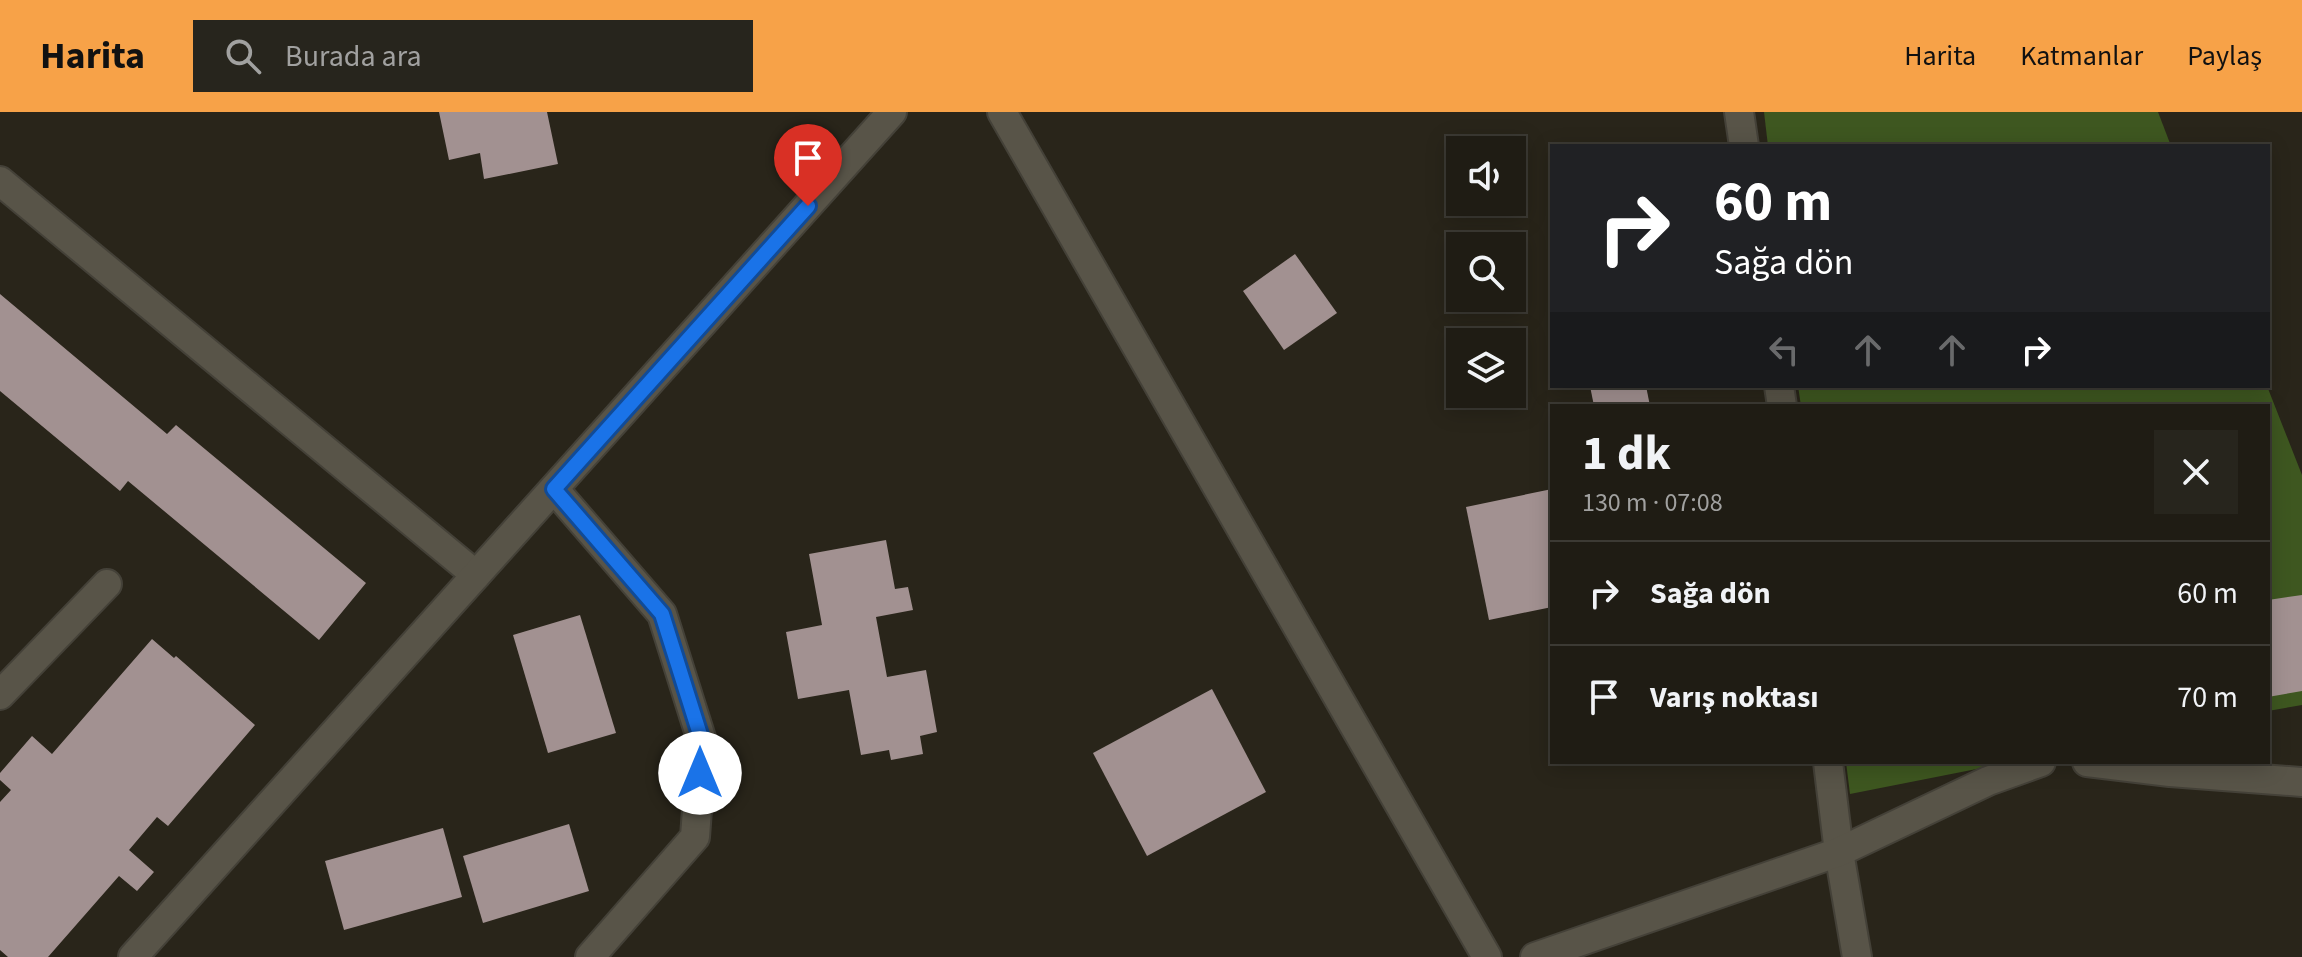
<!DOCTYPE html>
<html lang="tr">
<head>
<meta charset="utf-8">
<style>
	:root { --surface:#1f1c14; --page:#27251d; --text:#f1f3f6; --muted:#a1a1a0; --line:#3c3a34; --accent:#f7a248 }
	body { margin:0; font-family:"Source Sans 3",sans-serif; background:var(--page); color:var(--text); height:100vh; display:flex; flex-direction:column; font-size:30px; white-space:nowrap }
	* { box-sizing:border-box; margin:0 }
	p { font-size:26px; color:var(--muted) }
	.icon { flex:none; width:44px; height:44px; fill:none; stroke:currentColor; stroke-width:2; stroke-linecap:round; stroke-linejoin:round }
	.map { position:relative; flex:1; overflow:hidden }
	.drawer { position:absolute; left:1550px; top:292px; width:720px; height:360px; display:flex; flex-direction:column; background:var(--surface); border-radius:0px; box-shadow:0 4px 20px #0003,0 0 0 2px var(--line) }
	.drawer>* { flex:none }
	.hud { position:absolute; left:1550px; top:32px; width:720px; height:244px; border-radius:0px; box-shadow:0 4px 20px #0003,0 0 0 2px var(--line); background:#202124; color:#fff; overflow:hidden }
	.controls { position:absolute; left:1446px; top:24px; display:grid; gap:16px }
	.controls a { display:grid; place-items:center; width:80px; height:80px; border-radius:0px; background:var(--surface); box-shadow:0 4px 20px #0003,0 0 0 2px var(--line); font-size:40px }
	.pin { position:absolute; display:grid; place-items:center; width:68px; height:68px; color:#fff; margin:-82px -34px; border-radius:50% 50% 50% 0; rotate:-45deg; box-shadow:0 0 8px #0007 }
	.pin .icon { rotate:45deg }
	.me { position:absolute; width:88px; margin:-44px; rotate:0deg; stroke-linejoin:round; filter:drop-shadow(0 0 6px #0008) }
	.turn { display:flex; align-items:center; gap:28px; height:168px; padding:0 32px; font-size:36px }
	.turn .icon { width:104px; height:104px; stroke-width:2.5 }
	.turn b { display:block; font-size:56px; line-height:68px }
	.lanes { display:flex; align-items:center; height:76px; padding:0 32px; background:#0003; justify-content:center; gap:40px; direction:ltr }
	.lanes .off { opacity:.35 }
	.round { display:grid; place-items:center; flex:none; width:84px; height:84px; border-radius:0px; background:var(--page) }
	.overview { display:flex; align-items:center; justify-content:space-between; height:136px; padding:0 32px }
	h1 { font-size:48px; font-weight:700; line-height:60px }
	ul { padding:0; list-style:none }
	li { display:flex; align-items:center; gap:24px; height:104px; padding:0 32px; border-top:2px solid var(--line) }
	li div { flex:1 }
	li b { display:block; font-size:30px }
	li em { font-style:normal }
	header { display:flex; align-items:center; gap:48px; box-sizing:border-box; height:112px; padding:0 40px; background:var(--accent); color:#111 }
	header strong { font-size:38px }
	nav { display:flex; gap:44px; margin-inline-start:auto; font-size:28px }
	.search { width:560px; height:72px; background:var(--page); display:flex; align-items:center; gap:20px; box-sizing:border-box; padding:0 28px; border-radius:0px; color:var(--muted); font-size:30px }
	.map>svg:first-child { display:block }
	.green { fill:#3e5720 }
	.building { fill:#a29191 }
	.lines { fill:none; stroke-linecap:round; stroke-linejoin:round }
	.minor-casing { stroke:#444138; stroke-width:32 }
	.minor { stroke:#585448; stroke-width:28 }
	.route-casing { stroke:#114b97; stroke-width:20 }
	.route { stroke:#1a73e8; stroke-width:14 }
</style>
</head>
<body>
<header>
<strong>Harita</strong>
<div class="search"><svg class="icon" aria-label="search" viewBox="0 0 24 24"><circle cx="10" cy="10" r="6"/><path d="M15 15l6 6"/></svg>Burada ara</div>
<nav><a>Harita</a><a>Katmanlar</a><a>Paylaş</a></nav>
</header>
<div class="map">
<svg width="2302" height="845" viewBox="0 0 2302 845">
	<rect width="100%" height="100%" fill="#29251a"/>
	<g class="green">
		<path d="M1764 0H2158L2171 34H1768Z"/>
		<path d="M1798 274H2267L2302 363V593L2268 599V294H1801Z"/>
		<path d="M1846 650H2012L1850 682Z"/>
	</g>
	<g class="building">
		<path d="M439 0H547L558 52 484 67 480 41 449 48Z"/>
		<path d="M1295 142 1337 201 1284 238 1243 179Z"/>
		<path d="M0 182 167 322 176 313 366 471 319 528 128 369 120 379 0 279Z"/>
		<path d="M1590 274H1646L1650 294H1594Z"/>
		<path d="M1552 377V495L1489 508 1466 395Z"/>
		<path d="M886 428 895 477 908 475 913 498 876 505 887 565 926 558 937 620 920 624 923 642 891 648 889 638 861 643 849 578 798 587 786 520 822 513 809 442Z"/>
		<path d="M2302 483V579L2268 585V488Z"/>
		<path d="M580 503 616 621 548 641 513 523Z"/>
		<path d="M152 527 174 546 176 544 255 613 168 714 157 705 129 738 154 760 137 779 119 764 48 845H8L0 838V690L11 678 0 668V661L32 624 52 642Z"/>
		<path d="M1212 577 1266 680 1147 744 1093 641Z"/>
		<path d="M569 712 589 779 483 811 463 744Z"/>
		<path d="M443 716 462 785 344 818 325 749Z"/>
	</g>
	<g class="lines">
		<defs>
			<g id="minor">
				<path d="M1002 0 1487 845"/>
				<path d="M1739 0 1744 34"/>
				<path d="M0 69 476 463"/>
				<path d="M1779 274 1782 294"/>
				<path d="M554 377 662 502 702 629 695 725 590 845"/>
				<path d="M0 583 107 472"/>
				<path d="M1828 650 1839 740 1857 845"/>
				<path d="M2087 650 2170 660 2302 670"/>
				<path d="M133 845 892 0"/>
				<path d="M1535 845 1839 740 1988 669 2041 650"/>
			</g>
		</defs>
		<use href="#minor" class="minor-casing"/>
		<use href="#minor" class="minor"/>
	</g>
	<g class="lines">
		<defs>
			<path id="route" d="M700 661 702 629 662 502 554 377 808 94"/>
		</defs>
		<use href="#route" class="route-casing"/>
		<use href="#route" class="route"/>
	</g>
</svg>
<div class="controls">
<a><svg class="icon" aria-label="sound" viewBox="0 0 24 24"><path d="M4 9h4l5-4v14l-5-4H4zM17 9q2 3 0 6"/></svg></a>
<a><svg class="icon" aria-label="search" viewBox="0 0 24 24"><circle cx="10" cy="10" r="6"/><path d="M15 15l6 6"/></svg></a>
<a><svg class="icon" aria-label="layers" viewBox="0 0 24 24"><path d="M12 4l9 5-9 5-9-5zM3 14l9 5 9-5"/></svg></a>
</div>
<div class="pin" style="left:808px;top:94px;background:#d93025"><svg class="icon" aria-label="arrive" viewBox="0 0 24 24"><path d="M6 21V4h12l-3 4 3 4H6"/></svg></div>
<svg class="me" style="left:700px;top:661px" viewBox="-20 -20 40 40"><circle r="19" fill="#fff"/><path d="M0-13L10 11 0 6-10 11z" fill="#1a73e8"/></svg>
<div class="hud">
<div class="turn"><svg class="icon" aria-label="right" viewBox="0 0 24 24"><path d="M7 20v-9h11M14 6l5 5-5 5"/></svg><div><b>60 m</b>Sağa dön</div></div>
<div class="lanes"><svg class="icon off" aria-label="left" viewBox="0 0 24 24"><path d="M17 20v-9H6M10 6l-5 5 5 5"/></svg><svg class="icon off" aria-label="ahead" viewBox="0 0 24 24"><path d="M12 20V5M6 11l6-6 6 6"/></svg><svg class="icon off" aria-label="ahead" viewBox="0 0 24 24"><path d="M12 20V5M6 11l6-6 6 6"/></svg><svg class="icon" aria-label="right" viewBox="0 0 24 24"><path d="M7 20v-9h11M14 6l5 5-5 5"/></svg></div>
</div>
<section class="drawer">
<div class="overview"><div><h1>1 dk</h1><p>130 m · 07:08</p></div><a class="round"><svg class="icon" aria-label="close" viewBox="0 0 24 24"><path d="M6 6l12 12M18 6L6 18"/></svg></a></div>
<ul>
<li><svg class="icon" aria-label="right" viewBox="0 0 24 24"><path d="M7 20v-9h11M14 6l5 5-5 5"/></svg><div><b>Sağa dön</b></div><em>60 m</em></li>
<li><svg class="icon" aria-label="arrive" viewBox="0 0 24 24"><path d="M6 21V4h12l-3 4 3 4H6"/></svg><div><b>Varış noktası</b></div><em>70 m</em></li>
</ul>
</section>
</div>
</body>
</html>
